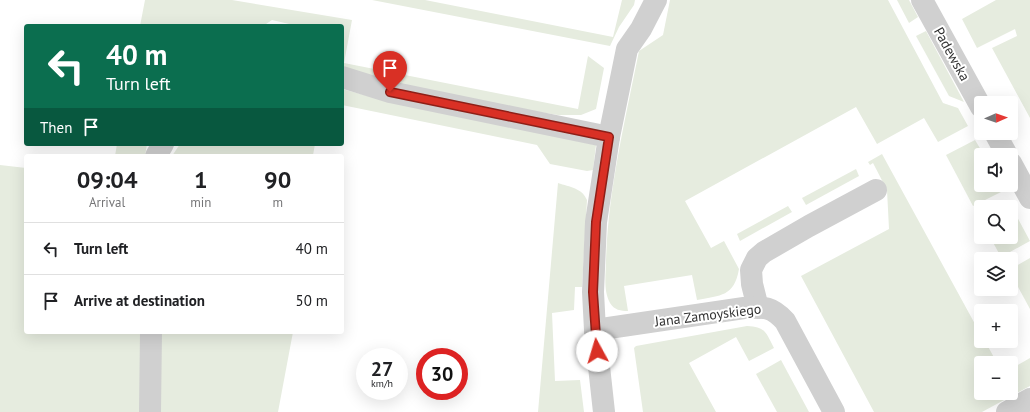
<!DOCTYPE html>
<html lang="en">
<head>
<meta charset="utf-8">
<style>
	:root { --surface:#fff; --page:#f6f6f6; --text:#202124; --muted:#757577; --line:#e0e0e0 }
	body { margin:0; font-family:"PT Sans",sans-serif; background:var(--page); color:var(--text); height:100vh; display:flex; flex-direction:column; font-size:15px; white-space:nowrap }
	* { box-sizing:border-box; margin:0 }
	p { font-size:13px; color:var(--muted) }
	.icon { flex:none; width:22px; height:22px; fill:none; stroke:currentColor; stroke-width:2; stroke-linecap:round; stroke-linejoin:round }
	.map { position:relative; flex:1; overflow:hidden }
	.sheet { position:absolute; left:24px; top:154px; width:320px; height:180px; display:flex; flex-direction:column; background:var(--surface); border-radius:4px; box-shadow:0 4px 16px #0002 }
	.sheet>* { flex:none }
	.guide { position:absolute; left:24px; top:24px; width:320px; height:122px; border-radius:4px; box-shadow:0 4px 16px #0002; background:#0b6e4f; color:#fff; overflow:hidden }
	.needle { width:26px; rotate:88deg }
	.buttons { position:absolute; left:974px; top:96px; display:grid; gap:8px }
	.buttons a { display:grid; place-items:center; width:44px; height:44px; border-radius:4px; background:var(--surface); box-shadow:0 4px 16px #0002; font-size:20px }
	.speed { position:absolute; left:356px; top:348px; display:flex; gap:8px; font-size:20px; font-weight:700; text-align:center }
	.speed>* { display:grid; place-content:center; width:52px; height:52px; border-radius:50%; background:var(--surface); box-shadow:0 4px 16px #0002; line-height:1 }
	.speed small { font-size:10px; font-weight:400 }
	.speed .limit { border:6px solid #d22; background:#fff; color:#111 }
	.pin { position:absolute; display:grid; place-items:center; width:34px; height:34px; color:#fff; margin:-41px -17px; border-radius:50% 50% 50% 0; rotate:-45deg; box-shadow:0 0 4px #0007 }
	.pin .icon { rotate:45deg }
	.me { position:absolute; width:44px; margin:-22px; rotate:354deg; stroke-linejoin:round; filter:drop-shadow(0 0 3px #0008) }
	.turn { display:flex; align-items:center; gap:14px; height:84px; padding:0 16px; font-size:18px }
	.turn .icon { width:52px; height:52px; stroke-width:2.5 }
	.turn b { display:block; font-size:28px; line-height:34px }
	.then { display:flex; align-items:center; height:38px; padding:0 16px; background:#0003; gap:8px; font-size:15px }
	.eta { display:flex; justify-content:space-evenly; align-items:center; height:68px; text-align:center }
	.eta b { font-size:24px; font-weight:600; line-height:28px }
	ul { padding:0; list-style:none }
	li { display:flex; align-items:center; gap:12px; height:52px; padding:0 16px; border-top:1px solid var(--line) }
	li div { flex:1 }
	li b { display:block; font-size:15px }
	li em { font-style:normal }
	.map>svg:first-child { display:block }
	.green { fill:#e6ecdf }
	.lines { fill:none; stroke-linecap:round; stroke-linejoin:round }
	.minor { stroke:#d0d0d0; stroke-width:22 }
	.route-casing { stroke:#8d1f18; stroke-width:10 }
	.route { stroke:#d93025; stroke-width:7 }
	.labels { text-anchor:middle; stroke-width:4; stroke-linejoin:round; paint-order:stroke }
	.street-label { font-size:14px; fill:#333; stroke:#fff }
</style>
</head>
<body>
<div class="map">
<svg width="1030" height="412" viewBox="0 0 1030 412">
	<rect width="100%" height="100%" fill="#fff"/>
	<g class="green">
		<path d="M145 0H232L352 20 344 63 578 109 588 56 604 68 596 109 581 115H558L451 98 342 71V26H298L272 20 263 26H140Z"/>
		<path d="M372 0H425L613 37 622 0H635L634 5 619 27 610 46Z"/>
		<path d="M670 0H888L943 103 958 108 968 126 938 142 924 118 877 144 856 107 685 201 711 248 724 241 739 269C734 297 721 295 697 300L692 275 624 286 628 311C621 311 614 310 610 303 603 290 606 274 606 261 608 190 625 121 639 51L663 35Z"/>
		<path d="M897 0H909L918 17 909 23Z"/>
		<path d="M996 0H1030V118L992 48 1017 36 1015 29 977 48 962 19Z"/>
		<path d="M926 31 964 102 949 96 916 36Z"/>
		<path d="M342 89 372 97 596 145 593 170 587 171 550 164 537 145 342 105Z"/>
		<path d="M975 140 984 155H981V185H1000L1003 191 973 206 946 155Z"/>
		<path d="M117 144H147L145 156H115Z"/>
		<path d="M180 144H315L313 155 316 156H172Z"/>
		<path d="M882 154 981 335V341H985L997 363H981V393H1011V369L1030 358V386L982 412H874L801 276 889 229 887 190 873 163 870 165 868 162Z"/>
		<path d="M0 165 26 168V332H141L140 412H0Z"/>
		<path d="M856 169 859 176 806 205 802 198Z"/>
		<path d="M558 183C570 187 582 188 587 200L582 287H575L574 310 552 313 555 381 580 380 584 412H538Z"/>
		<path d="M1010 204 1030 241 1001 257 990 237H1011V207H1005Z"/>
		<path d="M788 206 792 212 740 241 737 234Z"/>
		<path d="M1030 258V309L1011 274V269Z"/>
		<path d="M747 326C766 327 766 333 774 348L749 361 736 337 689 363 716 412H643L634 348 636 346Z"/>
		<path d="M157 332H293L278 412H156Z"/>
		<path d="M781 360 809 412H777L756 374Z"/>
	</g>
	<g class="lines">
		<g class="minor">
			<path d="M922 0 981 107"/>
			<path d="M342 77 390 92 609 137"/>
			<path d="M995 133 1007 155"/>
			<path d="M156 156 163 144"/>
			<path d="M1011 163 1030 198"/>
			<path d="M758 308 752 284 751 270 757 258 764 252 809 226 876 190"/>
			<path d="M595 330 744 308C764 307 771 306 785 321L834 412"/>
			<path d="M150 412 151 332"/>
			<path d="M604 412 595 330 593 292 596 222 609 137 627 49 641 29 656 0"/>
			<path d="M1007 412 1030 399"/>
		</g>
	</g>
	<g class="lines">
		<defs>
			<path id="route" d="M390 92 609 137 596 222 593 292 597 351"/>
		</defs>
		<use href="#route" class="route-casing"/>
		<use href="#route" class="route"/>
	</g>
	<g class="labels">
		<g class="street-label">
			<text transform="translate(952 54) rotate(61)" y="5">Padewska</text>
			<text transform="translate(708 315) rotate(-7)" y="5">Jana Zamoyskiego</text>
		</g>
	</g>
</svg>
<div class="buttons">
<a><svg class="needle" viewBox="-14 -14 28 28"><path d="M0-13l5 13h-10z" fill="#e53935"/><path d="M0 13l5-13h-10z" fill="#757577"/></svg></a>
<a><svg class="icon" aria-label="sound" viewBox="0 0 24 24"><path d="M4 9h4l5-4v14l-5-4H4zM17 9q2 3 0 6"/></svg></a>
<a><svg class="icon" aria-label="search" viewBox="0 0 24 24"><circle cx="10" cy="10" r="6"/><path d="M15 15l6 6"/></svg></a>
<a><svg class="icon" aria-label="layers" viewBox="0 0 24 24"><path d="M12 4l9 5-9 5-9-5zM3 14l9 5 9-5"/></svg></a>
<a>+</a>
<a>−</a>
</div>
<div class="speed"><div>27<small>km/h</small></div><div class="limit">30</div></div>
<div class="pin" style="left:390px;top:92px;background:#d93025"><svg class="icon" aria-label="arrive" viewBox="0 0 24 24"><path d="M6 21V4h12l-3 4 3 4H6"/></svg></div>
<svg class="me" style="left:597px;top:351px" viewBox="-20 -20 40 40"><circle r="19" fill="#fff"/><path d="M0-13L10 11 0 6-10 11z" fill="#d93025"/></svg>
<div class="guide">
<div class="turn"><svg class="icon" aria-label="left" viewBox="0 0 24 24"><path d="M17 20v-9H6M10 6l-5 5 5 5"/></svg><div><b>40 m</b>Turn left</div></div>
<div class="then">Then<svg class="icon" aria-label="arrive" viewBox="0 0 24 24"><path d="M6 21V4h12l-3 4 3 4H6"/></svg></div>
</div>
<section class="sheet">
<div class="eta">
<div><b>09:04</b><p>Arrival</p></div>
<div><b>1</b><p>min</p></div>
<div><b>90</b><p>m</p></div>
</div>
<ul>
<li><svg class="icon" aria-label="left" viewBox="0 0 24 24"><path d="M17 20v-9H6M10 6l-5 5 5 5"/></svg><div><b>Turn left</b></div><em>40 m</em></li>
<li><svg class="icon" aria-label="arrive" viewBox="0 0 24 24"><path d="M6 21V4h12l-3 4 3 4H6"/></svg><div><b>Arrive at destination</b></div><em>50 m</em></li>
</ul>
</section>
</div>
</body>
</html>
